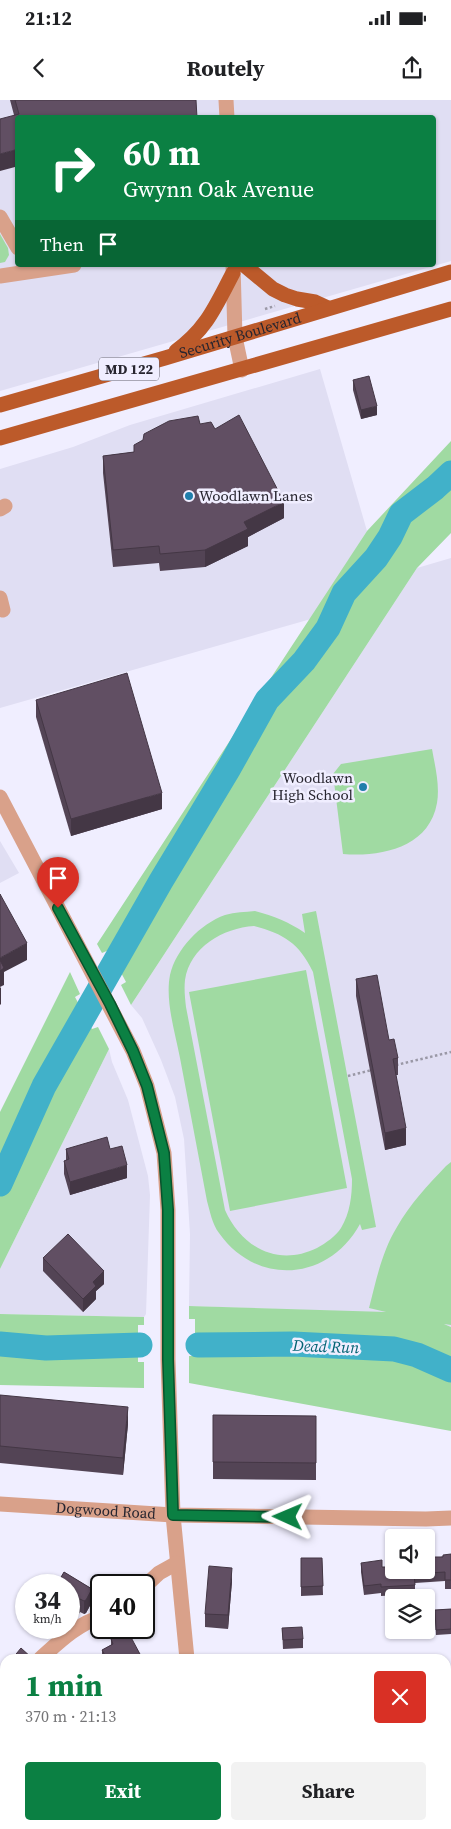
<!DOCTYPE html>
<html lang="en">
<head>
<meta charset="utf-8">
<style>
	:root { --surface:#fff; --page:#f2f2f2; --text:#202124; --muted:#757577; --accent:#0b8043 }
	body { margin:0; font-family:"Source Serif 4",serif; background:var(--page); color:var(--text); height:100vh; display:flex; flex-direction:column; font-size:19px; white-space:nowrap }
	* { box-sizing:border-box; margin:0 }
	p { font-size:16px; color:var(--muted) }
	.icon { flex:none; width:28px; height:28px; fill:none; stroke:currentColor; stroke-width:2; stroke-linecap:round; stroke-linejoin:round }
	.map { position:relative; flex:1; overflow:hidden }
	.details { position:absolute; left:0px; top:1554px; width:451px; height:176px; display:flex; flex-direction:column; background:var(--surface); border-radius:15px 15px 0 0; box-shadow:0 1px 4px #0004 }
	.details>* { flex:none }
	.hud { position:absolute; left:15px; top:15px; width:421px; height:152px; border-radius:5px; box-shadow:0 1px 4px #0004; background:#0b8043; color:#fff; overflow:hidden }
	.buttons { position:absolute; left:385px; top:1429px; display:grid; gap:10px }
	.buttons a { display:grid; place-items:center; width:50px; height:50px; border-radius:5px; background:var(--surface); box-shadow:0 1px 4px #0004; font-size:25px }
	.speed { position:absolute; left:15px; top:1474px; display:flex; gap:10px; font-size:25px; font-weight:700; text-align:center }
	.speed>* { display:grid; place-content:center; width:65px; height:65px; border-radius:50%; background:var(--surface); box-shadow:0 1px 4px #0004; line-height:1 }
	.speed small { font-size:12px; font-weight:400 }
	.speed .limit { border:2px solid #111; border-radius:8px; background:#fff; color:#111 }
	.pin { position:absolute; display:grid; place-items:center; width:42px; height:42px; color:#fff; margin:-51px -21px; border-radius:50% 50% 50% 0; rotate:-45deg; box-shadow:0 0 5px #0007 }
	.pin .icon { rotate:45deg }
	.me { position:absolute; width:55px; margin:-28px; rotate:271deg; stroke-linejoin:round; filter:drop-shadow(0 0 4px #0008) }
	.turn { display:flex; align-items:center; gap:18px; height:105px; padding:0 25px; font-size:22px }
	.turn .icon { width:65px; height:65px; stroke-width:2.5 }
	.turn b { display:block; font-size:35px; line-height:42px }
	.then { display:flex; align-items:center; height:48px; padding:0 25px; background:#0003; gap:10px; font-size:19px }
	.round { display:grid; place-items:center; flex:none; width:52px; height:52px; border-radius:5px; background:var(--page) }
	.headline { display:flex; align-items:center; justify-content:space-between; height:85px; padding:0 25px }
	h1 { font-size:30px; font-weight:700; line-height:38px; color:var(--accent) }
	.button { display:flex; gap:10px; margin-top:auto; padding:10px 25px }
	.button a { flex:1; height:58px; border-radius:5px; background:var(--accent); color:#fff; font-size:20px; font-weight:700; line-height:58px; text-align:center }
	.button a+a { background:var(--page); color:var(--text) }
	.status { display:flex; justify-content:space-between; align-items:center; height:35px; padding:0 25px; background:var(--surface); direction:ltr }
	.status svg { height:14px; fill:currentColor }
	header { display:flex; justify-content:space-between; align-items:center; height:65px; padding:0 25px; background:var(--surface); font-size:22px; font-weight:700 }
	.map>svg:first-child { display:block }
	.built { fill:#e0def3; fill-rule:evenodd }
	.green { fill:#a0daa2; fill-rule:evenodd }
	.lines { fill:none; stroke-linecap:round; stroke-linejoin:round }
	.river { stroke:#41b1c9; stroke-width:25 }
	.path { stroke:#9a98a6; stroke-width:2.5; stroke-dasharray:2.5 2.5; stroke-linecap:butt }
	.minor { stroke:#d9a18a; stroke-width:15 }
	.major { stroke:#bc5a2a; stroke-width:15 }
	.wall { fill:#534455 }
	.shaded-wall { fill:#443745 }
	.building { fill:#614f63; stroke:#443745 }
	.route-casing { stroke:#07532c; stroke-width:12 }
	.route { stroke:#0b8043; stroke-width:9 }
	.poi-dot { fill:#1f7eab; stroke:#f0eeff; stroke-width:2 }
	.labels { text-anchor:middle; stroke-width:5; stroke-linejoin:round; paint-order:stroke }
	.shield { fill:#f0eeff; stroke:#63616d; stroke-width:1 }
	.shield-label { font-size:14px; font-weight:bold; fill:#27252f }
	.street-label { font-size:15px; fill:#27252f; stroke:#f0eeff }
	.poi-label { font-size:15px; fill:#27252f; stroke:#f0eeff; text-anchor:start }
	.water-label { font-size:16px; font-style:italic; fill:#006272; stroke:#f0eeff }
</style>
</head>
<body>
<div class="status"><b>21:12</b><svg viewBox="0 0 49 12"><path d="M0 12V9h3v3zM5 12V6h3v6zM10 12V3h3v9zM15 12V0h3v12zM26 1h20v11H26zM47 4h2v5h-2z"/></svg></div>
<header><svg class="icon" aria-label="back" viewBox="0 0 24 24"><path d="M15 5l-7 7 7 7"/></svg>Routely<svg class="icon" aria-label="share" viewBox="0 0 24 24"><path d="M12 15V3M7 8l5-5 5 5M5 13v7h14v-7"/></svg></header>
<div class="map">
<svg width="451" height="1729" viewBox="0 0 451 1729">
	<rect width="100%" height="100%" fill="#f0eeff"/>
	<g class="built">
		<path d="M0 0H451V161L0 291ZM18 18H434V165H18Z"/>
		<path d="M320 269 367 431 311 519 0 608V369L73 347 130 325Z"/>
		<path d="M451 458V1227L421 1214 189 1206 190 1134 184 1039 175 997 161 960 142 918 131 905 417 468Z"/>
		<path d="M0 741 19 773 0 783Z"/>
		<path d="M109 949 112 962 128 1000 148 1076 150 1095 146 1214 144 1217 0 1214V1169Z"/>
	</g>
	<g class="green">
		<path d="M0 134 8 148 9 155 5 162 0 163Z"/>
		<path d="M451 341V433L417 468 131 905 121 885 126 882 109 850 102 853 97 844 367 431Z"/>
		<path d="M432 649C435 666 440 685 437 703 429 748 381 757 343 754L333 674 341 664Z"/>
		<path d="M255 811C274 816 289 822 305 833L302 814 316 811 376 1127 362 1130 360 1124C329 1181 257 1187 219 1133 212 1124 210 1111 207 1101 198 1053 189 1006 180 958 175 932 165 901 170 875 176 849 200 824 225 815 235 812 245 812 255 811ZM254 826C284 834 299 843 313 872L352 1079C352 1096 350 1113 341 1128 336 1136 326 1143 317 1148 278 1167 242 1148 225 1110L186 907C185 898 184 889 185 880 190 847 223 828 254 826Z"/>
		<path d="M306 870 347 1088 230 1111 189 892Z"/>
		<path d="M70 872 80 894 75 897 92 929 98 927 109 949 0 1169V1012Z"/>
		<path d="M451 1062V1225L444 1224 451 1227V1331L189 1283V1256H195V1219H189V1206L386 1212 369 1208C376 1181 382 1151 397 1127 410 1104 428 1085 446 1066Z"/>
		<path d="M0 1214 144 1217V1225H138V1262H144V1288L0 1285Z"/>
	</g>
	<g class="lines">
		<g class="river">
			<path d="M0 1084 44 986 161 781 229 668 267 600 304 561 328 528 344 493 376 458 390 437 401 414 435 388 451 373"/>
			<path d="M0 1244 46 1248 140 1245"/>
			<path d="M198 1245 293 1244 394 1249 417 1255 451 1270"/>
		</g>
		<g class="path">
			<path d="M265 209 275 206"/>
			<path d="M396 965 451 952"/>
			<path d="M348 976 372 970"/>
		</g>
		<g class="minor">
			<path d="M226 0 227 18"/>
			<path d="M0 117 18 148"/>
			<path d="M233 165 235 237 242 270"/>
			<path d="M0 176 74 165"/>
			<path d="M0 409 5 406"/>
			<path d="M0 498 3 510"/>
			<path d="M0 697 133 951 147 986 164 1053 168 1110V1259L173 1415 187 1559"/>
			<path id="s1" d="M0 1404 173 1415 426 1419 451 1418"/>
			<path d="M144 1487 159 1473 177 1463"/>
			<path d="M40 1559C59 1542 77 1524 101 1517"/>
			<path d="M446 1636 451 1635"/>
			<path d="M205 1725 206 1729"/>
		</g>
		<g class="major">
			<path d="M244 165 273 189 285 195 297 199 315 202 328 208"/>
			<path d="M176 251C207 229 216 205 233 173"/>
			<path id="s2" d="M0 305 165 258 451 172"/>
			<path d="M0 338 451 209"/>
		</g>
	</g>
	<g class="wall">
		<path d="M10 0H196L18 18V74L15 67 14 15Z"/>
		<path d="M353 280 377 315 361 319 353 290Z"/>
		<path d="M200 324 215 329 284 418 248 437V446L205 467 160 471 159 463 113 467 103 373V356L134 352Z"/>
		<path d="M36 600 162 709 71 736 36 617Z"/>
		<path d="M356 879 398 958V975H396L406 1045 385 1050 356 896Z"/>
		<path d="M66 1049 127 1078 70 1095 64 1074V1061L66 1060Z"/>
		<path d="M43 1158 104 1184 96 1191V1199L83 1212 43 1171Z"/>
		<path d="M0 1295 128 1324 123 1375 0 1363Z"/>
		<path d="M213 1315 316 1316V1380L213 1379Z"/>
		<path d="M451 1454V1489H445V1481L415 1483V1494L381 1496V1493L364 1495 361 1472V1463L394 1470Z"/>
		<path d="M301 1458H322L323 1495 301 1496Z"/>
		<path d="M64 1472 92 1489V1502L86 1513 84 1514 80 1512 77 1517 69 1523V1485H57Z"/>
		<path d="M232 1481 228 1529 205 1527V1514Z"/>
		<path d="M451 1509V1534L436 1535 435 1510Z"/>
		<path d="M282 1528 303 1539V1548L283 1549Z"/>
		<path d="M113 1533 141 1559H102V1550L111 1545V1539L113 1538Z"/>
		<path d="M446 1576 447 1578H451V1610H446Z"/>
		<path d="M446 1658H451V1702L446 1703Z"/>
		<path d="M5 1691V1724L0 1725V1692Z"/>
		<rect x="129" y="1725" width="45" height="4"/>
	</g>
	<g class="shaded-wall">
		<path d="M15 50V67L0 71V54Z"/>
		<path d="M377 306V315L361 319V310Z"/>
		<path d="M284 402V418L248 437V446L205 467V450L244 422Z"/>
		<path d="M162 693V709L71 736V719Z"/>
		<path d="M27 843V860L4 872V885L0 887V858Z"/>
		<path d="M1 887V904L0 905V888Z"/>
		<path d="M406 1028V1045L385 1050V1033Z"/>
		<path d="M127 1065V1078L70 1095V1082Z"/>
		<path d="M104 1171V1184L96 1191V1199L83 1212V1199L93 1182Z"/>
		<path d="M128 1307V1324L123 1375V1358Z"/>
		<path d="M232 1468V1481L228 1529V1515Z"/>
		<path d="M92 1489V1502L86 1513 84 1514V1501Z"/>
		<path d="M80 1499V1512L77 1517 69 1523V1509Z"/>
	</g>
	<g class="building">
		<path d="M15 0H196L197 18H18V57L15 50 0 54V19L19 14Z"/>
		<path d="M369 276 377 306 361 310 353 280Z"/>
		<path d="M239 315 284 402 244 422 248 429 205 450 160 454 159 446 113 450 103 356 134 352V345L143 340 144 334 169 321 198 316 200 324 211 322 215 329Z"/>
		<path d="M127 573 162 693 71 719 36 600Z"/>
		<path d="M0 794 27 843 0 858Z"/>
		<path d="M0 860 4 868 0 871Z"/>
		<path d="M377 875 389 940 394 939 398 958 393 959 406 1028 385 1033 356 879Z"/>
		<path d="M107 1037 110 1049 122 1046 127 1065 70 1082 64 1061 69 1059 66 1049Z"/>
		<path d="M68 1134 104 1171 93 1182 96 1186 83 1199 43 1158Z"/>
		<path d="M0 1295 128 1307 123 1358 0 1346Z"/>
		<path d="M213 1315 316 1316V1363L213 1362Z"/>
		<path d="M451 1454V1480H445V1472L414 1474 415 1485 381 1487V1484L364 1486 361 1463 382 1460V1467H394V1470H426V1457H443V1455Z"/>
		<path d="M301 1458H322L323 1486 301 1487Z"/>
		<path d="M209 1466 232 1468 228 1515 205 1514Z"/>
		<path d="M64 1472 92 1489 86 1500 84 1501 80 1499 77 1504 69 1509V1485H59L57 1484Z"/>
		<path d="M451 1509V1529L436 1530 435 1510Z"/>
		<path d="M302 1527 303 1539 283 1540 282 1528Z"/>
		<path d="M123 1528H126L141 1556 135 1559H107L102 1550 113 1544 111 1539 115 1536 113 1533Z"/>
		<path d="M21 1548 33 1559H12Z"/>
		<path d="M446 1576 447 1578H451V1601L446 1602Z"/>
		<rect x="446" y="1658" width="5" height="36"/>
		<path d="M5 1691V1716H0V1692Z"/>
		<rect x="241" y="1725" width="63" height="4"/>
	</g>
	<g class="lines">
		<defs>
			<path id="route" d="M58 808 110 904 133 951 147 986 164 1053 168 1110V1259L173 1415 288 1417"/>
		</defs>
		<use href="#route" class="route-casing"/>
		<use href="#route" class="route"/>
	</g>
	<g class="poi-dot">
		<circle cx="189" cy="396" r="5"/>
		<circle cx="363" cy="687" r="5"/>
	</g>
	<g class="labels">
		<rect class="shield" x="99" y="257.5" width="60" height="23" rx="4"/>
		<g class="shield-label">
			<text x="129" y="274">MD 122</text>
		</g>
		<g class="street-label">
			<text dy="5" stroke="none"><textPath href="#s2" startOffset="250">Security Boulevard</textPath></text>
			<text dy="5" stroke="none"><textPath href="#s1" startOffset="106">Dogwood Road</textPath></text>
		</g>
		<g class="poi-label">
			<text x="199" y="401">Woodlawn Lanes</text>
			<text x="353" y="683" text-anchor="end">Woodlawn<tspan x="353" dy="17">High School</tspan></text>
		</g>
		<g class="water-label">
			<text transform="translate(326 1246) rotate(2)" y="6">Dead Run</text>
		</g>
	</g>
</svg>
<div class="buttons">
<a><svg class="icon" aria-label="sound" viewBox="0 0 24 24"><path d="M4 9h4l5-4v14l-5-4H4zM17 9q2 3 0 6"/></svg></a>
<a><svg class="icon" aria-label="layers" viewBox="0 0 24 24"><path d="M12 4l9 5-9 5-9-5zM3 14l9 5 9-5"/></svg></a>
</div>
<div class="speed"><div>34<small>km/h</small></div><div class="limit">40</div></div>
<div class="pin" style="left:58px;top:808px;background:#d93025"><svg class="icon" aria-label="arrive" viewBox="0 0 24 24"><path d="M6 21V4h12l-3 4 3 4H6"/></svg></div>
<svg class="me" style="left:288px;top:1417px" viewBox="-20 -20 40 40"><path d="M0-17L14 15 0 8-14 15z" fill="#0b8043" stroke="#fff" stroke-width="4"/></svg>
<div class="hud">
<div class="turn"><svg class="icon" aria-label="right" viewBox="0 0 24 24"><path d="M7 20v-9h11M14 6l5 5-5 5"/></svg><div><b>60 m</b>Gwynn Oak Avenue</div></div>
<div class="then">Then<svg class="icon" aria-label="arrive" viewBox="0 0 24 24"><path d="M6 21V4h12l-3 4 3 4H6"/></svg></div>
</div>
<section class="details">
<div class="headline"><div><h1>1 min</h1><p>370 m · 21:13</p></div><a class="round" style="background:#d93025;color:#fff"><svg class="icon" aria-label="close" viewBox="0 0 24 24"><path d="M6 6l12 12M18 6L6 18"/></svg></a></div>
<div class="button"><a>Exit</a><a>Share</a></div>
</section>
</div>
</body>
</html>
